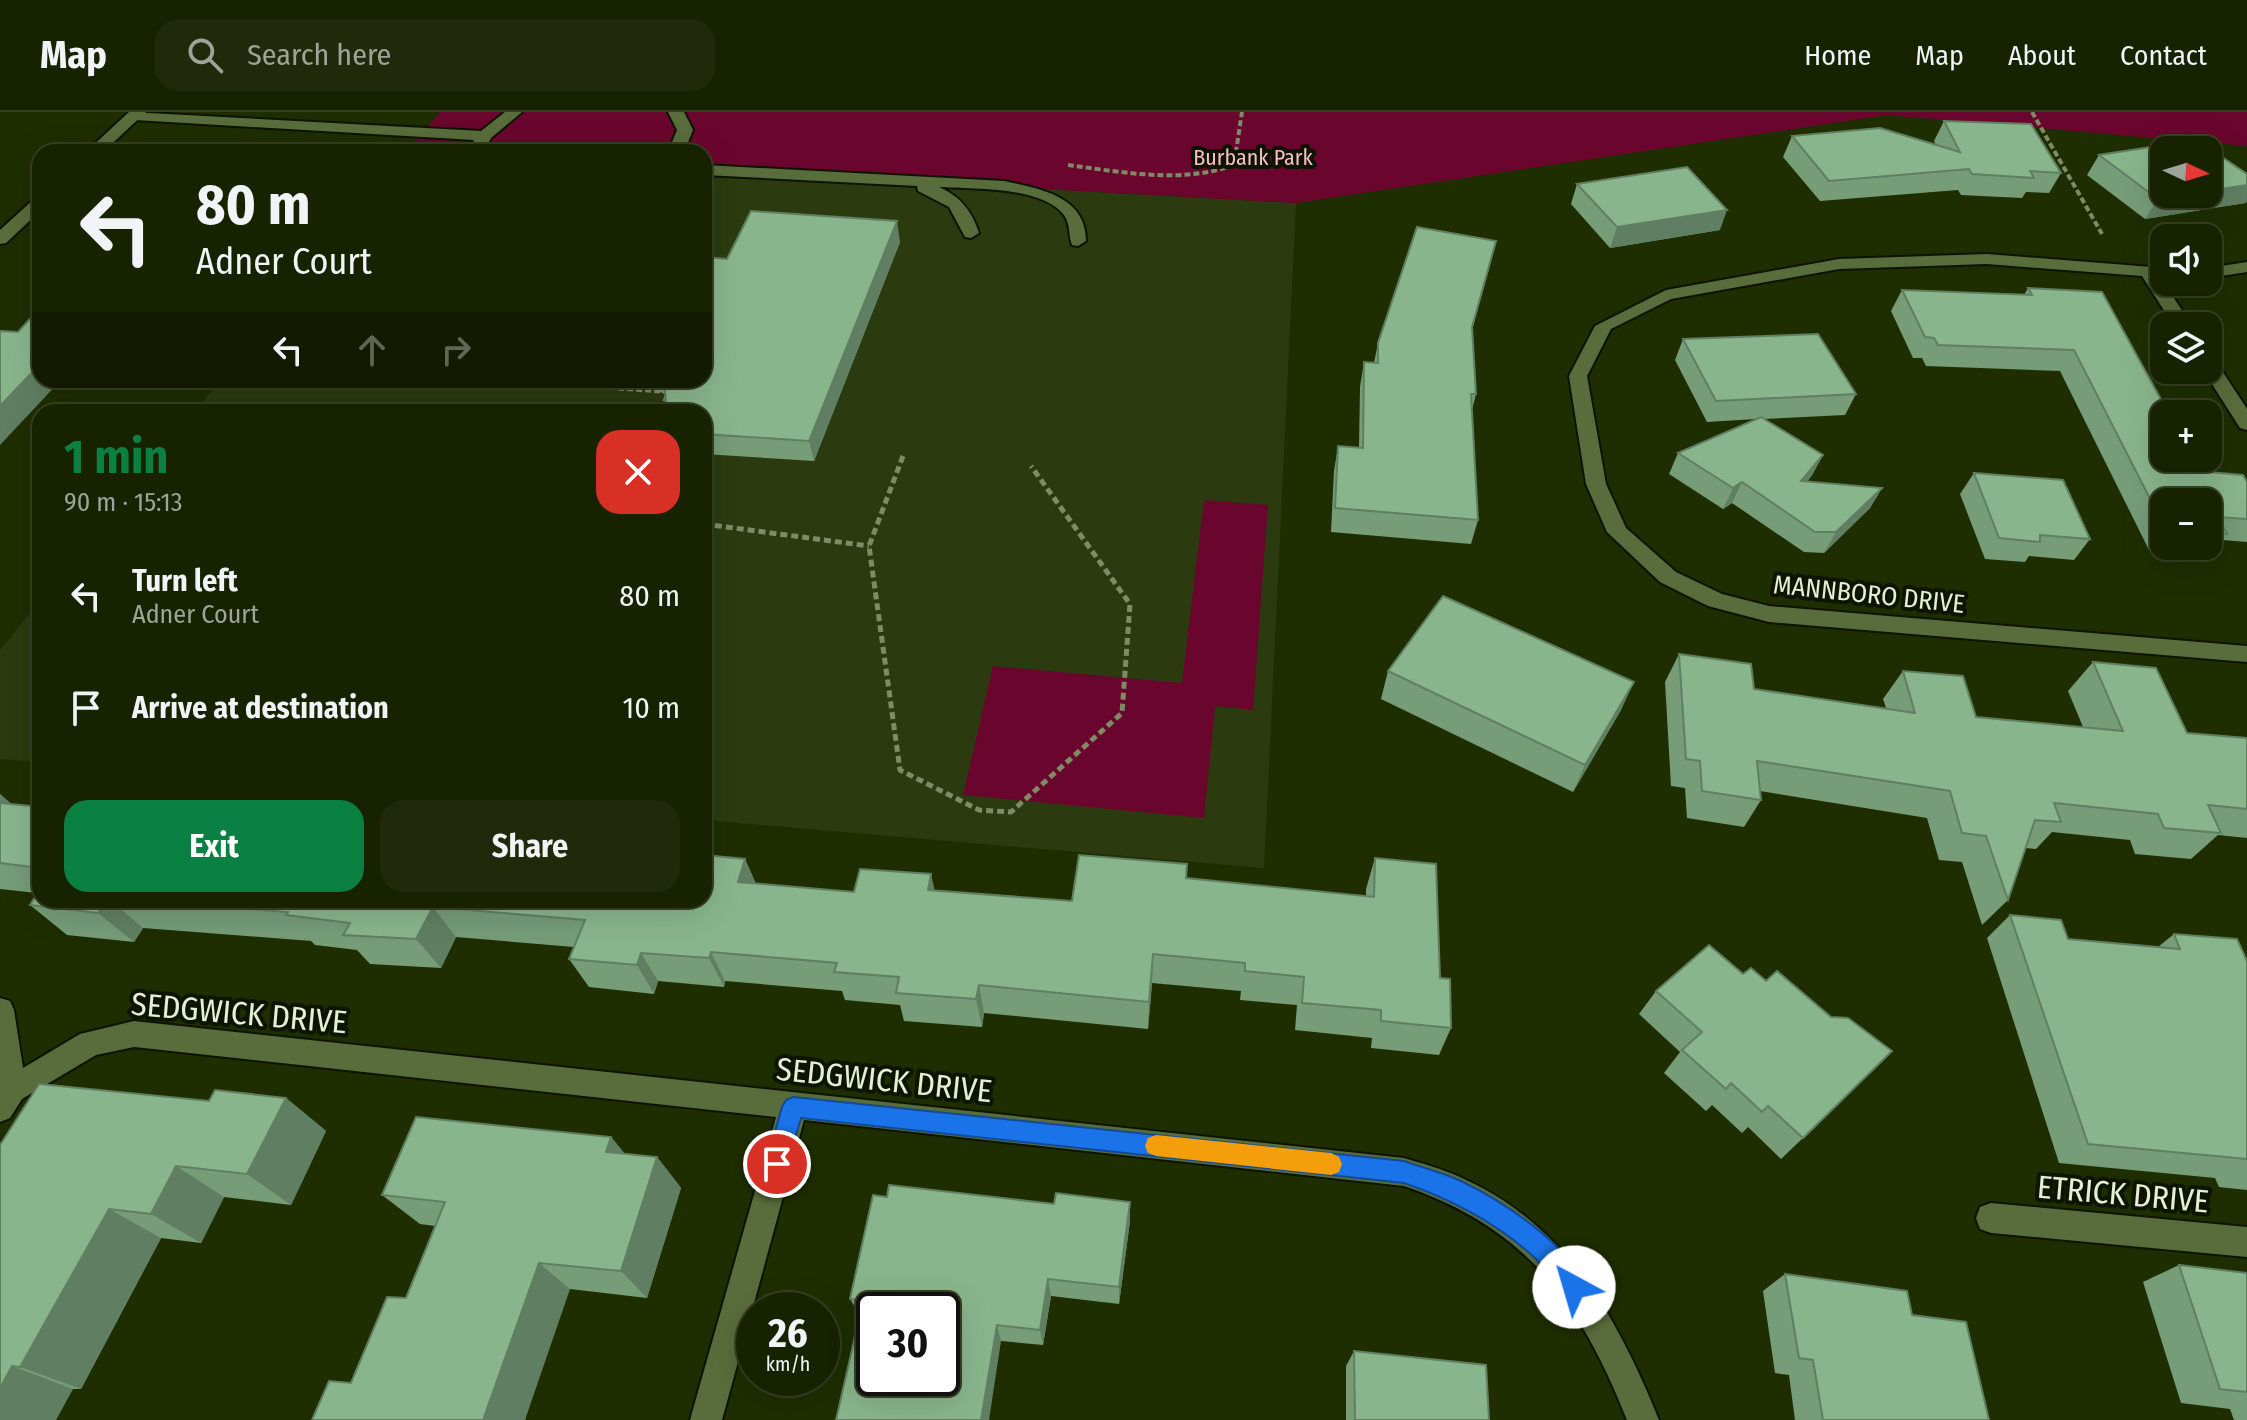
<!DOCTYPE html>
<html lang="en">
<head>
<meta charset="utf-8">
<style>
	:root { --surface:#172200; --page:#202a0a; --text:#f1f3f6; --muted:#9ea499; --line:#363f22; --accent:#0b8043 }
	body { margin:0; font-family:"Fira Sans Condensed",sans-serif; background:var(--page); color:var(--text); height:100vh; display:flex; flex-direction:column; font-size:30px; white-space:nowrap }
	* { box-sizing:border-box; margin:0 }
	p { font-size:26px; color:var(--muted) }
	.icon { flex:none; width:44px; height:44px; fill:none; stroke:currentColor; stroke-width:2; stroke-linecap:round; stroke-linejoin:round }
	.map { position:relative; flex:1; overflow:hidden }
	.panel { position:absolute; left:32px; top:292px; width:680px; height:504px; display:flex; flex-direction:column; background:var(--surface); border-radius:24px; box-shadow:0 8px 32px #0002,0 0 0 2px var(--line) }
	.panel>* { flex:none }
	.top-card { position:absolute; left:32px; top:32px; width:680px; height:244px; border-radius:24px; box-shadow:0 8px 32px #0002,0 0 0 2px var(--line); background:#172200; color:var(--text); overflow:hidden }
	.needle { width:52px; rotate:94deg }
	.controls { position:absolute; left:2150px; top:24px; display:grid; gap:16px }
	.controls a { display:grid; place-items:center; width:72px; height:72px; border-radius:16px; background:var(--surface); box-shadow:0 8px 32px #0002,0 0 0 2px var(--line); font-size:40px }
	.speed { position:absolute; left:736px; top:1180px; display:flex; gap:16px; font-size:40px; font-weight:700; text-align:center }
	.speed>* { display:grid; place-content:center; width:104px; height:104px; border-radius:50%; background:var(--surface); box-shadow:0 8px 32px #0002,0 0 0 2px var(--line); line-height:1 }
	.speed small { font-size:20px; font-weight:400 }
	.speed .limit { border:4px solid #111; border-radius:12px; background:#fff; color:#111 }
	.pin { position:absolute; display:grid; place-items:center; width:68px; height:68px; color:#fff; margin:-34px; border:4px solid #fff; border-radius:50%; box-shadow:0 2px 8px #0007 }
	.me { position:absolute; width:88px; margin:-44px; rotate:321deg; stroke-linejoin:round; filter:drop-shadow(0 0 6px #0008) }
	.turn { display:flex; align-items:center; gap:28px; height:168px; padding:0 32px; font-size:36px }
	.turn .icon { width:104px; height:104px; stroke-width:2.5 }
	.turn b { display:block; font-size:56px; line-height:68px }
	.lanes { display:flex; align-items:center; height:76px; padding:0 32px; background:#0003; justify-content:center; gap:40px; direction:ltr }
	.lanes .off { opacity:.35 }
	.round { display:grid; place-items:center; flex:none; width:84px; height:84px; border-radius:24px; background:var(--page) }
	.head { display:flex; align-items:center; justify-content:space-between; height:136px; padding:0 32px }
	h1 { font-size:48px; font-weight:700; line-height:60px; color:var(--accent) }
	.button { display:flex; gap:16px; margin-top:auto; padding:16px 32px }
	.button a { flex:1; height:92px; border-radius:24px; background:var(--accent); color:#fff; font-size:32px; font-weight:700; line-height:92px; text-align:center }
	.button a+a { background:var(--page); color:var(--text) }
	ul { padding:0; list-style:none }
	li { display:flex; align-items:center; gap:24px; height:112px; padding:0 32px }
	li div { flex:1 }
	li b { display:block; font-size:30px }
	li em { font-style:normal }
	header { display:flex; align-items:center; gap:48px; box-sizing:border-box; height:112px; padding:0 40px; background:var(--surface); border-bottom:2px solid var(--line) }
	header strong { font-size:38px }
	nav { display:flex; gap:44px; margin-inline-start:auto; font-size:28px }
	.search { width:560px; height:72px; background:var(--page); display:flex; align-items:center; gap:20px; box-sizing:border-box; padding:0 28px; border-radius:24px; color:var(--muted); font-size:30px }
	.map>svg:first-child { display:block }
	.built { fill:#2c3b0f }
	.green { fill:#6a062d }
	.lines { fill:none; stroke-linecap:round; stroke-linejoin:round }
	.service-casing { stroke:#0c1400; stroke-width:4 }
	.minor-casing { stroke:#0c1400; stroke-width:4 }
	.path-far1 { stroke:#7e8b66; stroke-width:4; stroke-dasharray:6 3; stroke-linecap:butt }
	.path { stroke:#7e8b66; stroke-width:5; stroke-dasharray:7 4; stroke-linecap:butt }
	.service { fill:#596c3b; fill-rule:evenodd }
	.minor { fill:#596c3b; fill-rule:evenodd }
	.wall { fill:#769c78; fill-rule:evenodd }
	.shaded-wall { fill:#607f62 }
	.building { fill:#89b58c; stroke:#607f62; stroke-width:2; fill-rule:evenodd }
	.route { fill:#1a73e8; stroke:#114b97; stroke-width:2 }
	.slow { fill:#f59e0b }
	.labels { text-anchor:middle; stroke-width:8; stroke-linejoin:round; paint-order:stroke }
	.far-park-label { font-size:22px; fill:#f7bec8; stroke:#0d1402 }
	.street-label { font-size:26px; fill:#e4efd4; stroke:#0d1402 }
	.near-street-label { font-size:32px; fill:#e4efd4; stroke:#0d1402 }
</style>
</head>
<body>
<header>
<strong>Map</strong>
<div class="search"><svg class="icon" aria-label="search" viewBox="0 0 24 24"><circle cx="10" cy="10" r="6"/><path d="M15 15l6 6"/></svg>Search here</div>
<nav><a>Home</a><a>Map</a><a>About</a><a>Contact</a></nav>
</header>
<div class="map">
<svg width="2247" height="1308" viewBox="0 0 2247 1308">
	<rect width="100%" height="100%" fill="#1f2e00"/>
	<g class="built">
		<path d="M704 58 1296 91 1264 756 704 708V300H194L221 268H704Z"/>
		<path d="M40 489V650L0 647V538Z"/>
	</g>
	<g class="green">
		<path d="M440 0H2247V34L1887 3 1296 91 704 58V40H406Z"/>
		<path d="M1204 388 1268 393 1253 598 1215 594 1204 706 963 683 993 554 1182 571Z"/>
	</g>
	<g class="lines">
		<defs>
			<g id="service">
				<path d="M129 0 481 19 505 0H522L491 26 484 40H472L470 37 474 28 135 8 130 6Z"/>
				<path d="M668 0H684L693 18 684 40H668L677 18Z"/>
				<path d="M704 53 1004 69C1040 77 1086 84 1086 129L1078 134 1072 133C1068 123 1071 113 1064 103 1042 74 972 77 939 75 960 84 972 99 979 121L971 126 965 125 949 95 918 79 917 74 704 63Z"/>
			</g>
			<g id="minor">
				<path d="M129 0H146L103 40H86Z"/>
				<path d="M40 85V99L6 131 0 132V118L34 87Z"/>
				<path d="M1987 142 2164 156V166H2161L2192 214H2174L2142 164 1987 152 1839 157 1671 187 1611 217 1587 264 1606 372 1626 416 1676 460 1722 482 1769 494 2247 534V550L1769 510 1708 494 1660 470 1607 420 1586 372 1569 264 1595 214 1666 178 1839 147Z"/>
				<path d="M2247 150V160L2208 166V156Z"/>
				<path d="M2208 246 2215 248 2247 297V318L2240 316 2203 258H2208Z"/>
				<path d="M0 886 10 889 14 898 23 956 80 922 134 909 1404 1046C1424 1052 1443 1057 1462 1066 1567 1113 1618 1207 1659 1308H1627C1580 1190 1527 1116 1404 1074L804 1008 722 1308H690L776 1005 134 935 96 943 22 987 10 1006 0 1010Z"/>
				<path d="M1991 1091 2247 1115V1145L1991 1121 1980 1117 1976 1106 1980 1095Z"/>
			</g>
		</defs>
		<use href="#service" class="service-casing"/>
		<use href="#minor" class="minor-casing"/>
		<g class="path-far1">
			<path d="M2032 0 2102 122"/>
			<path d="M1068 53C1122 60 1182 72 1234 53L1242 0"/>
			<path d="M543 268 541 271 668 280 662 296 650 300"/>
		</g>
		<g class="path">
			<path d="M903 344 869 434 900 658 979 698 1011 700 1122 601 1130 492 1031 354"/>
			<path d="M704 412 869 434"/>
		</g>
		<use href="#service" class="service"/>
		<use href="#minor" class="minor"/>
	</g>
	<g class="wall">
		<path d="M1944 9 2061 61 2049 81 2026 80 2022 86 1961 83 1958 78 1820 89 1783 45 1792 24 1936 33 1934 29Z"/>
		<path d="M2099 43 2247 62V89L2245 91 2145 107 2087 63Z"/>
		<path d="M1577 72 1720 118 1610 136 1571 92Z"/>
		<path d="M900 130 814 349 704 342V300L665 282 631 268H704L727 147Z"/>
		<path d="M1490 153 1472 218 1476 282 1472 298 1478 408 1471 432 1331 420 1334 359 1338 334 1359 336 1360 275 1364 250 1374 251 1378 231Z"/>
		<path d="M2028 176 2164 302 2208 360 2247 370V430L2223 428 2209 443 2149 438 2060 259 1926 254 1922 246H1913L1891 199 1902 178 2024 183ZM2164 390H2208V434H2164Z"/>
		<path d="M1683 227 1856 282 1845 303 1764 307 1823 343 1812 363 1807 370 1882 376 1870 396 1824 441 1804 440 1732 391 1723 397 1669 362 1678 341 1756 307 1707 310 1675 248Z"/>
		<path d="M1974 361 2090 427 2074 448 2029 444 2025 450 1985 447 1960 382Z"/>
		<path d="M1679 542 1754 577 1886 596 1883 587 1903 559 1976 605 2083 615 2068 579 2093 550 2187 621 2247 626V726L2218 723 2191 747 2135 742 2130 728 2052 720 2036 737 2025 736 2008 788 1982 813 1962 750 1939 748 1927 706 1760 679 1761 688 1744 715 1687 706 1685 676 1671 674 1665 570Z"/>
		<path d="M1388 559 1621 598 1573 680 1381 587Z"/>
		<path d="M0 682 11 692 40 695V788H704L745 747 756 772 854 780 935 778 1072 789 1186 766 1366 784V777L1375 746 1440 866 1451 916 1439 943 1371 936 1372 926 1295 918 1297 893 1240 888 1241 879 1152 871 1148 917 984 901 982 915 904 909 900 893 845 888 842 879 725 869 724 875 658 869 654 882 589 875 569 847 574 835 456 825 441 856 370 852 357 838 315 833 311 829 143 816 134 830 67 823 30 793 37 781 0 777Z"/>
		<path d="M2010 803 2068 827 2158 835 2174 822 2247 849V1078L2219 1075 2215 1066 2059 1051 1987 826Z"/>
		<path d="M1709 833 1803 1026 1781 1047 1748 1015 1742 1021 1712 993 1706 999 1664 961 1680 940 1639 902 1656 879Z"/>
		<path d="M286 986 326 1019 291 1093 224 1085 201 1131 161 1126 81 1277H73L0 1308V1033L209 989Z"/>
		<path d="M611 1025 625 1042 657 1045 681 1076 647 1186 570 1177 351 1271 406 1186 435 1114 420 1112 382 1083Z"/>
		<path d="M1130 1109 1119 1192 1051 1184 1043 1233 1001 1229 860 1203 850 1187Z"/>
		<path d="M2179 1153 2247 1161V1308H2234L2230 1297 2181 1291 2143 1170Z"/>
		<path d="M1785 1162 1912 1203 1989 1308H1795L1789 1263 1775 1261 1763 1179Z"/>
		<path d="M1354 1239 1489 1308H1346V1254Z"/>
	</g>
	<g class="shaded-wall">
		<path d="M2247 73V89L2245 91 2145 107 2158 87 2189 82H2208V79Z"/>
		<path d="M1727 98 1720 118 1610 136 1617 115Z"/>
		<path d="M897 109 900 130 814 349 809 329Z"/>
		<path d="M40 252V268H61L0 333V294Z"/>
		<path d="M1823 343 1812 363 1790 390 1801 369Z"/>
		<path d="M1742 370 1732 391 1723 397 1733 376Z"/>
		<path d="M1882 376 1870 396 1824 441 1836 420Z"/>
		<path d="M1634 570 1621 598 1573 680 1585 653Z"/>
		<path d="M0 682 30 708 0 704Z"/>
		<path d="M745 747 758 777 738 770Z"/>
		<path d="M931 762 938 793 928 778Z"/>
		<path d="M107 788H110L143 816 134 830 98 801Z"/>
		<path d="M433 795 456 825 441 856 416 827Z"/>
		<path d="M711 840 725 869 724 875 709 846Z"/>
		<path d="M641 841 658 869 654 882 637 853Z"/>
		<path d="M1153 842 1152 871 1148 917 1149 890Z"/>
		<path d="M979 873 984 901 982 915 976 887Z"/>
		<path d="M286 986 326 1019 291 1093 247 1062Z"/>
		<path d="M611 1025 637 1057 606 1040Z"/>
		<path d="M657 1045 681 1076 647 1186 621 1159Z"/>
		<path d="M176 1054 224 1085 201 1131 151 1102Z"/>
		<path d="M1130 1090V1109L1119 1192V1175Z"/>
		<path d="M109 1097 161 1126 81 1277 20 1255Z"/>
		<path d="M539 1151 570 1177 525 1308H483Z"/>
		<path d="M1048 1167 1051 1184 1043 1233 1040 1218Z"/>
		<path d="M997 1213 1001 1229 989 1308H981Z"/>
		<path d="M12 1254 73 1277 56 1308H0V1276Z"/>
	</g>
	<g class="building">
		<path d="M1944 9 2031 12 2061 61 2030 59 2034 66 1972 62 1969 57 1829 69 1792 24 1880 16 1960 40Z"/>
		<path d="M2197 28 2247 62V73L2208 79V38H2164V82H2189L2158 87 2099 43Z"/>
		<path d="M190 37 248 39 187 40Z"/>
		<path d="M1687 55 1727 98 1617 115 1577 72Z"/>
		<path d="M751 99 897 109 809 329 704 322V300H667L664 268H704V145L727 147Z"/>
		<path d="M1417 115 1496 129 1472 215 1476 282H1471L1478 408 1335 396 1338 334 1363 336 1364 250 1378 251V231Z"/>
		<path d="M2028 176 2102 180 2169 302H2164V346H2200L2208 360 2243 363 2247 370V407L2218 405 2227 422 2208 421V390H2164V414L2074 238 1938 233 1934 226 1925 225 1902 178 2032 183Z"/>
		<path d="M40 196V252L0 294V219L18 220Z"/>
		<path d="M1818 222 1856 282 1716 289 1683 227Z"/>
		<path d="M1761 305 1823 343 1801 369 1882 376 1836 420H1815L1742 370 1733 376 1678 341Z"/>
		<path d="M1974 361 2063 368 2090 427 2040 423V430L1999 426Z"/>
		<path d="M1443 484 1634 570 1585 653 1388 559Z"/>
		<path d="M1679 542 1751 552 1754 577 1915 601 1903 559 1963 564 1976 605 2123 619 2093 550 2156 556 2187 621 2247 626V697L2208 693 2221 721 2164 716 2158 702 2054 691 2061 710 2035 708 2008 788 1986 724 1962 721 1950 679 1757 649 1761 688 1702 679 1700 649 1686 647Z"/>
		<path d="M0 691 40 695V756L0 751Z"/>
		<path d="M704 743 745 747 738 770 854 780 860 757 931 762 928 778 1072 789 1079 743 1187 752 1186 766 1374 785 1375 746 1436 752 1440 866 1450 867 1451 916 1381 909V898L1302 891 1304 865 1245 859V851L1153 842 1149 890 979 873 976 887 896 881 899 865 834 860 837 851 711 840 709 846 641 841 637 853 569 847 585 808 433 795 416 827 343 823 350 811 286 803 288 800 128 788H704Z"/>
		<path d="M40 777V788H107L98 801 30 793Z"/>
		<path d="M2010 803 2061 808 2068 827 2180 837 2174 822 2237 827 2247 849V1047L2088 1032Z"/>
		<path d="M1709 833 1743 862 1751 856 1766 869 1777 859 1831 905 1848 906 1892 939 1803 1026 1768 994 1762 1000 1731 971 1726 977 1682 938 1702 920 1656 879Z"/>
		<path d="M39 972 209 989 215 978 286 986 247 1062 176 1054 151 1102 109 1097 20 1255 12 1254 0 1276V1033Z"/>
		<path d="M416 1005 611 1025 606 1040 657 1045 621 1159 539 1151 483 1308H312L329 1269 351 1271 387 1185 406 1186 445 1090 382 1083Z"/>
		<path d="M889 1073 1054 1092 1056 1081 1130 1090 1119 1175 1048 1167 1040 1218 997 1213 981 1308H836L863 1189 850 1187 873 1083 887 1085ZM874 1198H942V1266H874Z"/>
		<path d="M2179 1153 2247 1161V1280L2220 1277Z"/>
		<path d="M1785 1162 1907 1179 1912 1203 1966 1210 1989 1308H1823L1813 1248 1799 1246Z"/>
		<path d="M1354 1239 1486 1253 1489 1308H1355Z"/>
	</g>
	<path class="route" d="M793 985 1404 1049C1423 1056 1445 1061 1463 1070 1504 1090 1568 1132 1586 1175L1582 1184 1574 1187C1556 1180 1549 1159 1535 1146 1497 1111 1453 1088 1404 1071L801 1006 785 1059 777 1063 770 1059 766 1052 782 995 786 988Z"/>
	<path class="slow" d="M1156 1023 1331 1041 1339 1045 1342 1052 1339 1060 1331 1063 1156 1044 1148 1041 1145 1034 1148 1026Z"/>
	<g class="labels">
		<g class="far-park-label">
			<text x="1253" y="53">Burbank Park</text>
		</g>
		<g class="street-label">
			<text transform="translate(1869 482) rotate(6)" y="9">MANNBORO DRIVE</text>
		</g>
		<g class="near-street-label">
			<text transform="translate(239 901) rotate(5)" y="11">SEDGWICK DRIVE</text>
			<text transform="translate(884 968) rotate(6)" y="11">SEDGWICK DRIVE</text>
			<text transform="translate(2123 1082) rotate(5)" y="11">ETRICK DRIVE</text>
		</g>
	</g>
</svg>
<div class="controls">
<a><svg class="needle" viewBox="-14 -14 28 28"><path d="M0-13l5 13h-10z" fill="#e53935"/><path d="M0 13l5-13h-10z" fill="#9ea499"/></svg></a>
<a><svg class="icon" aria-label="sound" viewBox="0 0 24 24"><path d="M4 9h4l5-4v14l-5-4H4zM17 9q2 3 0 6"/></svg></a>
<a><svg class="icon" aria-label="layers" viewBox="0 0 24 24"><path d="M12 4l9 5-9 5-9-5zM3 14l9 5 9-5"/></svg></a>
<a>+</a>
<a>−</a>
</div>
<div class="speed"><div>26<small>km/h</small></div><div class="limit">30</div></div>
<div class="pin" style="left:777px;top:1052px;background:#d93025"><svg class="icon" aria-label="arrive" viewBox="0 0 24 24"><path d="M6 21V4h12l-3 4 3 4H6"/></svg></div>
<svg class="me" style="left:1574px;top:1175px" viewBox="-20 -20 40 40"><circle r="19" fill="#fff"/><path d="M0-13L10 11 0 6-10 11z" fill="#1a73e8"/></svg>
<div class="top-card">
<div class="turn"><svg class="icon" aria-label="left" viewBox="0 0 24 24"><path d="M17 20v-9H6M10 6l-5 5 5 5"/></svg><div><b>80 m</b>Adner Court</div></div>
<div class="lanes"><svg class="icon" aria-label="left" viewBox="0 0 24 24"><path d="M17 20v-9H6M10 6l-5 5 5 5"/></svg><svg class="icon off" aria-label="ahead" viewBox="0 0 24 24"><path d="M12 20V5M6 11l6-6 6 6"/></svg><svg class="icon off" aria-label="right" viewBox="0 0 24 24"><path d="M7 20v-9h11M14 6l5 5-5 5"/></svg></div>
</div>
<section class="panel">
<div class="head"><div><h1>1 min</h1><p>90 m · 15:13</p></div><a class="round" style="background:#d93025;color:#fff"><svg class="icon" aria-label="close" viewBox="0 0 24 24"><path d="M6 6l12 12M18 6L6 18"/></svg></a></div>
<ul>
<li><svg class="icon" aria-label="left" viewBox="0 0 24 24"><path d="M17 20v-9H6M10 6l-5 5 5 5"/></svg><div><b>Turn left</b><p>Adner Court</p></div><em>80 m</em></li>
<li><svg class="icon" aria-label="arrive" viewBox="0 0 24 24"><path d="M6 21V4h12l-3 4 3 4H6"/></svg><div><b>Arrive at destination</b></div><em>10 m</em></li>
</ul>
<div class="button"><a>Exit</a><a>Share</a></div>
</section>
</div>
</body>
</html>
